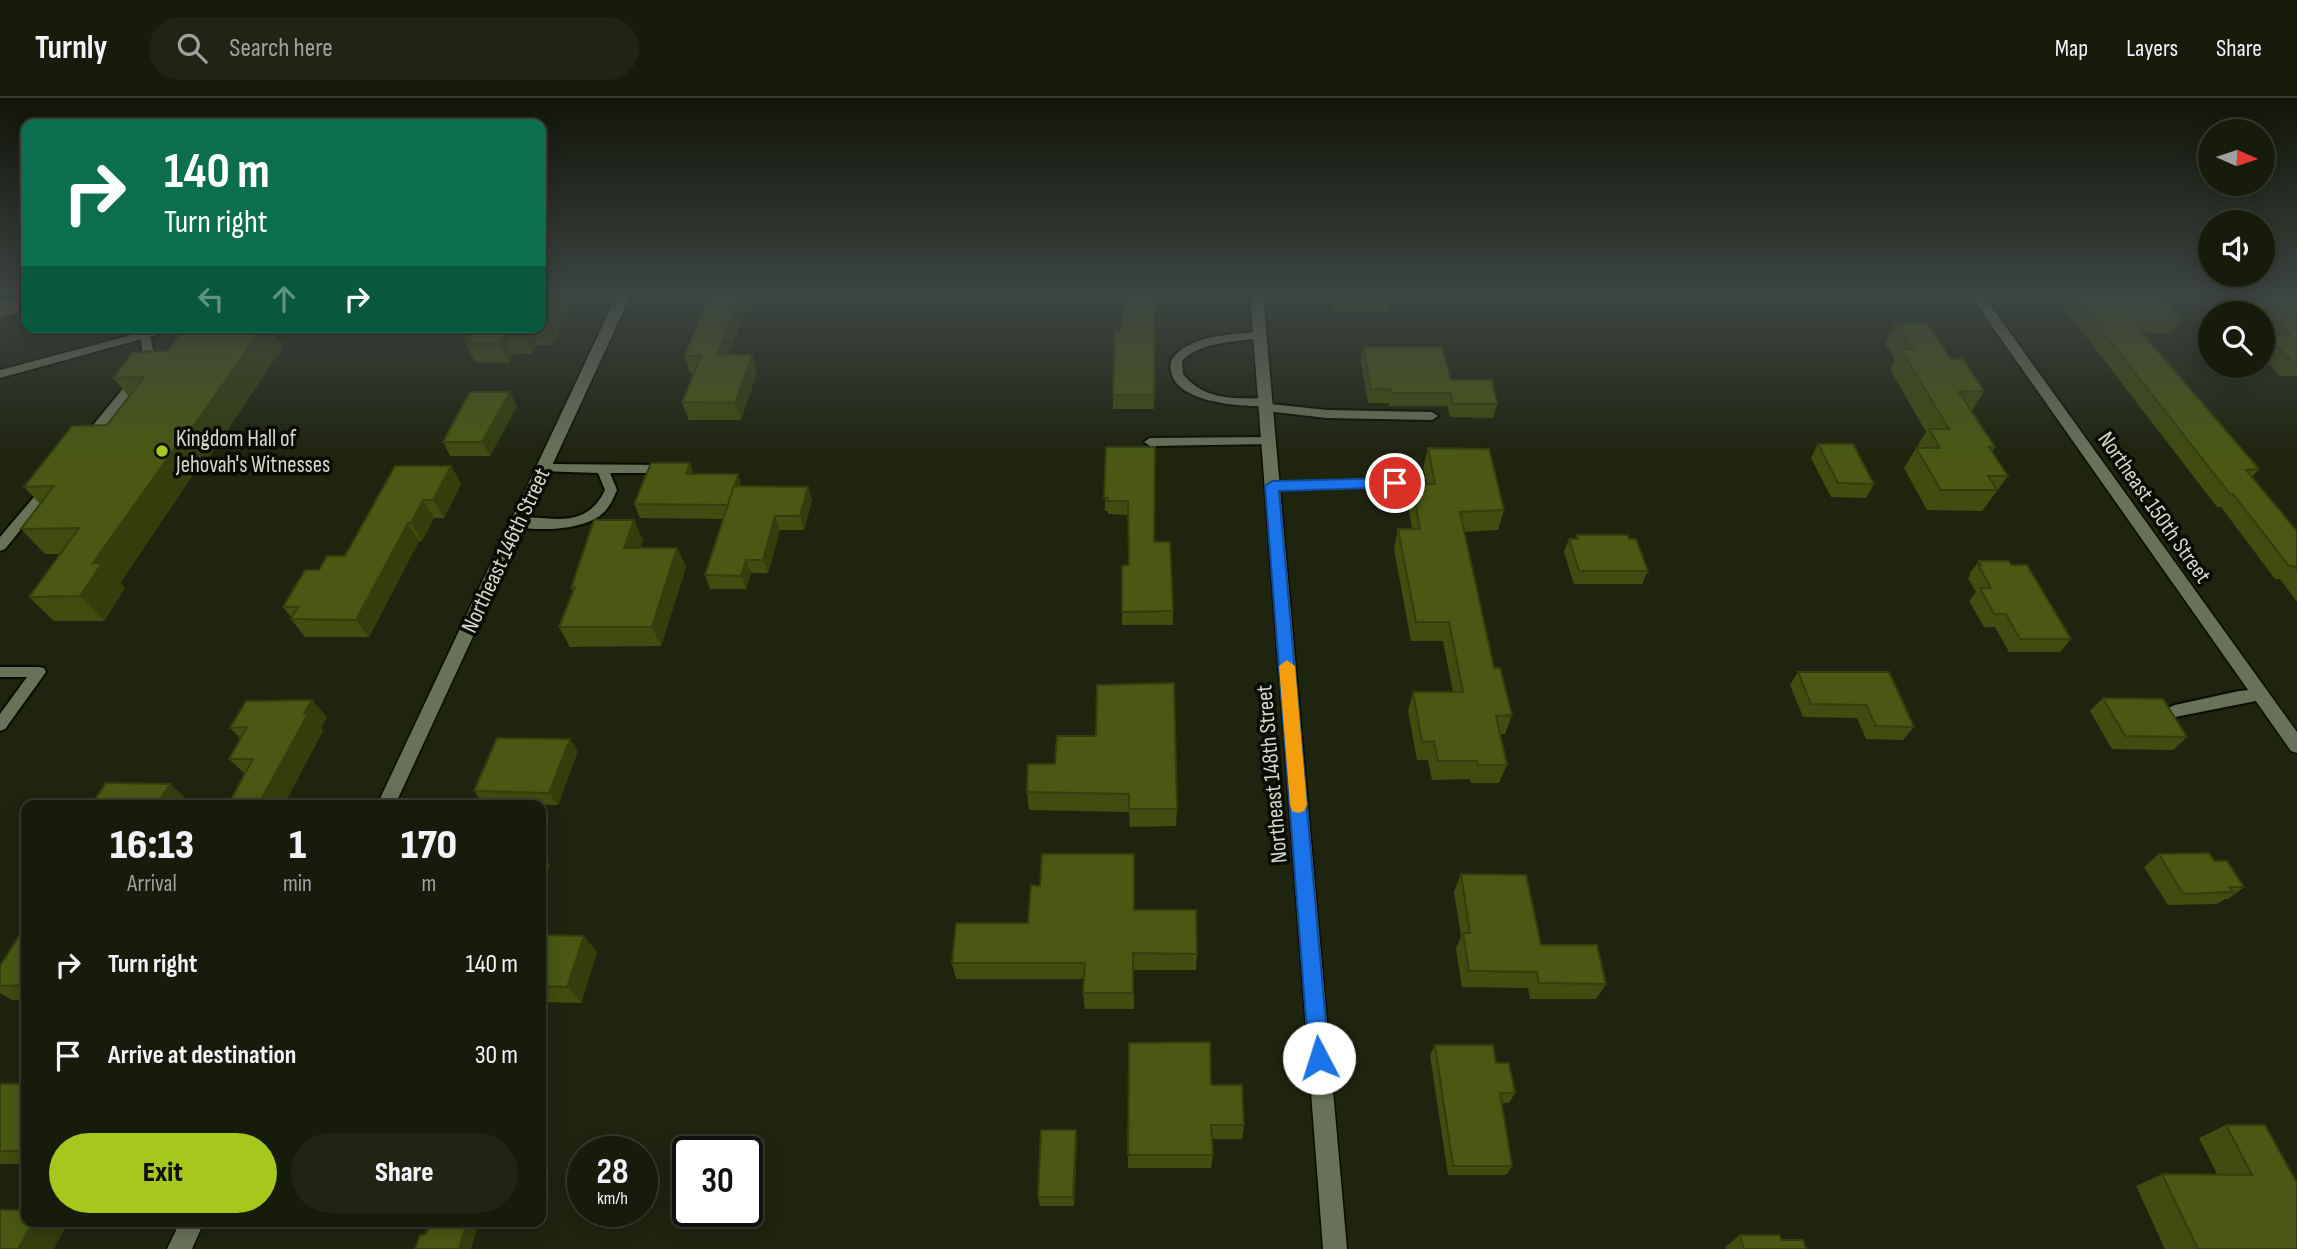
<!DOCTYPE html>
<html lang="en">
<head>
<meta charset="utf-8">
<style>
	:root { --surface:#171b0b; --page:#202414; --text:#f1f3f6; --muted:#9ea19d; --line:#36392c; --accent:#a8c71d }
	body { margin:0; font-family:"Sofia Sans Condensed",sans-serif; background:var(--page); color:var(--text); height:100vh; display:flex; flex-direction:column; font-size:26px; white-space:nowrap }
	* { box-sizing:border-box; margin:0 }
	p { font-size:23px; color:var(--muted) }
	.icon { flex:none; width:38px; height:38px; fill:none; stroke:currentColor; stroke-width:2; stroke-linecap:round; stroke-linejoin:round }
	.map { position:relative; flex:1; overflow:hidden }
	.drawer { position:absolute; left:21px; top:702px; width:525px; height:427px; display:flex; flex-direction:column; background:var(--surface); border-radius:14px; box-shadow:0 4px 18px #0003,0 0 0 2px var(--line) }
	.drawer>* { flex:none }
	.top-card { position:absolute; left:21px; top:21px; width:525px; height:214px; border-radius:14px; box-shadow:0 4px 18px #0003,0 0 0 2px var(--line); background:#0b6e4f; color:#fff; overflow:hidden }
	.needle { width:46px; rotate:93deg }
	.tools { position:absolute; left:2198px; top:21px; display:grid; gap:14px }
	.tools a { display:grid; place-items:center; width:77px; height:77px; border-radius:50%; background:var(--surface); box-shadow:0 4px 18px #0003,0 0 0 2px var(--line); font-size:35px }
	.speed { position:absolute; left:567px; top:1038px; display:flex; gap:14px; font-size:35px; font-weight:700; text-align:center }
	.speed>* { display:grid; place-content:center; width:91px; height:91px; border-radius:50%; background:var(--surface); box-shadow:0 4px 18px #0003,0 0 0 2px var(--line); line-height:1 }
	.speed small { font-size:18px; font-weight:400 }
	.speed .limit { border:4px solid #111; border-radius:10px; background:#fff; color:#111 }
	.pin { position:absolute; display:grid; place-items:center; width:60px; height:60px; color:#fff; margin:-30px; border:4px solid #fff; border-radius:50%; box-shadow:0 2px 7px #0007 }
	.me { position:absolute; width:77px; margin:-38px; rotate:355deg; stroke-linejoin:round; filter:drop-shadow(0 0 5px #0008) }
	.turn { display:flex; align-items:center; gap:24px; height:147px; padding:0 28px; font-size:32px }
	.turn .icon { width:91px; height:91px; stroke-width:2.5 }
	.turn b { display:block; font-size:49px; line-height:60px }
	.lanes { display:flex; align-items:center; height:66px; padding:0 28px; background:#0003; justify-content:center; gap:35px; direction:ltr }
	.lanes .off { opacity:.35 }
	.eta { display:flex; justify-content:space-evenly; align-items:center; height:119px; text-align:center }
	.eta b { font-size:42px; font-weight:800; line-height:49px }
	.cta { display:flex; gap:14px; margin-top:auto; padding:14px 28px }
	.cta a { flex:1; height:80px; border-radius:42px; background:var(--accent); color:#111; font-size:28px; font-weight:800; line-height:80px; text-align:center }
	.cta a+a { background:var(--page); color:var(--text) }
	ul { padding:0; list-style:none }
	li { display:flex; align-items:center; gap:21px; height:91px; padding:0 28px }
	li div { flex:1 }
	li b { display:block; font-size:26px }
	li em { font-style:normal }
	header { display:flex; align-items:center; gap:42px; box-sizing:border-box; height:98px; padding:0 35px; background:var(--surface); border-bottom:2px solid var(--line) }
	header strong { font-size:33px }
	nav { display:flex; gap:38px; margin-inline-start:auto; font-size:24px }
	.search { width:490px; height:63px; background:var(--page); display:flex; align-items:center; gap:18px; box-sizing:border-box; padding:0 24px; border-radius:38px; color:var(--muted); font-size:26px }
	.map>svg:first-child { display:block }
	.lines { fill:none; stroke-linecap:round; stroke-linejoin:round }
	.canal { fill:#667633; fill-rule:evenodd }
	.service-casing { stroke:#090d00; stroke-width:4 }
	.minor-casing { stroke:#090d00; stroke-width:3 }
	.tertiary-casing { stroke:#090d00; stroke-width:3 }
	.service { fill:#6a7159; fill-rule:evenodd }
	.minor { fill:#6a7159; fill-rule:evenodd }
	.tertiary { fill:#6a7159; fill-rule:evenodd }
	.wall { fill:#404c10 }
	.shaded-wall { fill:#343e0d }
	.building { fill:#4a5813; stroke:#343e0d; stroke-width:2 }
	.route { fill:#1a73e8; stroke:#114b97; stroke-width:2 }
	.slow { fill:#f59e0b }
	.poi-dot { fill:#a8c71d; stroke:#0a0c04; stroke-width:2.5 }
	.labels { text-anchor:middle; stroke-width:7; stroke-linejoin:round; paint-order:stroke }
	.poi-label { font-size:23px; fill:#d5d9cc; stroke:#0a0c04; text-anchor:start }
	.street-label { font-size:23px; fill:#d5d9cc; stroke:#0a0c04 }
</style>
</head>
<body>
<header>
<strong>Turnly</strong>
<div class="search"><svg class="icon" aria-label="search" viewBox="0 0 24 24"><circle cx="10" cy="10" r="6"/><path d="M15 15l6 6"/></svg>Search here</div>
<nav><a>Map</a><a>Layers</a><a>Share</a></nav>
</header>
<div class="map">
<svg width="2297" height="1151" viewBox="0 0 2297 1151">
	<rect width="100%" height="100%" fill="#1f240f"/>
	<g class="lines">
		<path class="canal" d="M26 197V213L0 219V203Z"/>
		<defs>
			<g id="service">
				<path d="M1259 234 1263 235V239C1237 245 1202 242 1182 263L1183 276C1203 302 1235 301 1265 300L1269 301 1270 306 1327 312 1432 314 1438 318 1432 322 1327 320 1265 313 1261 312 1260 308C1234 308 1164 303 1171 263 1186 237 1233 236 1259 234Z"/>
				<path d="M145 235 150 238 156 265 92 344H84V338L144 265 140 238Z"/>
				<path d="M1268 339 1274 343 1272 346 1150 348 1144 344 1150 340Z"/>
				<path d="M544 366 665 367 671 371 665 375H610L617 392C613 401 610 409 602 416 584 432 537 434 514 428L512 425C531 407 581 443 605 392L598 375 540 373 538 370 540 367Z"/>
				<path d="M1395 381 1401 385 1399 388 1272 392 1266 388 1272 384Z"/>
				<path d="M49 385 53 386 55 389 53 392 5 451 0 453V439L45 386Z"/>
				<path d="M0 569H39L44 570 46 574 5 631 0 633V616L27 579H0Z"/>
				<path d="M2261 591 2266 593 2268 597 2266 601 2175 619 2170 617 2168 613 2170 609 2175 607 2239 593Z"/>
			</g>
			<g id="minor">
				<path d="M617 197H631L395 707H377Z"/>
				<path d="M1250 197H1263L1347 1151H1323Z"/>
				<path d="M1970 197H1983L2297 634V655L2291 653Z"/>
				<path d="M180 1124H204L192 1151H167Z"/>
			</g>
			<path id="tertiary" d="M162 229H186L0 280V272Z"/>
		</defs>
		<use href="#service" class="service-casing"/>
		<use href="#minor" class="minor-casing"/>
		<use href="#tertiary" class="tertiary-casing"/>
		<use href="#service" class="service"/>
		<use href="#minor" class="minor"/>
		<use href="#tertiary" class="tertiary"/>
	</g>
	<g class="wall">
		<path d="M541 197H577L552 247H537L532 256H513L509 265 475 264 466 246 467 244 464 238Z"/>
		<path d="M705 197H755L750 213H745L729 256 757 274 741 322H689L682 304 694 275H690L684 258 707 204Z"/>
		<path d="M1103 197H1155L1154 311H1113V297L1121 233 1123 199H1103Z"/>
		<path d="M1331 197H1395L1393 207H1388L1387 214H1334Z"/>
		<path d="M2054 197H2160L2182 222 2171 235H2142L2259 371 2252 379 2297 433V504L2280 481H2275L2221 409H2217Z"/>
		<path d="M2230 197H2297V278H2280L2263 259V241L2266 237 2263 233V215H2246Z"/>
		<path d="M1896 225 1951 261 1984 293 1972 313 1995 349 1992 353 2008 378 1982 413 1927 412 1904 370 1926 334 1890 271 1895 262 1885 245Z"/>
		<path d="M186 229H270L283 249 203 368H199L120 485 125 490 104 523H54L29 499 61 456H45L21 431 40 406 24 389 107 327 129 299 113 280 167 253Z"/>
		<path d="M1363 249 1451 282 1497 306 1493 320 1450 319 1447 308H1389V305H1368L1361 263Z"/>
		<path d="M517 308 490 358H450L443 344Z"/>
		<path d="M1818 346 1874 386 1866 400 1831 399 1811 360Z"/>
		<path d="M1106 349 1154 444 1173 513V527H1122V468L1129 467 1128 417 1108 416V413H1105Z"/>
		<path d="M1428 350 1504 412 1498 432 1464 434 1494 570 1512 617 1505 636H1500L1507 667 1499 685H1471L1470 681 1432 682 1428 662H1417L1408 613 1413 594H1453L1443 543H1411L1394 451 1398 431H1412L1408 406 1412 386H1427L1423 370Z"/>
		<path d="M451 368 461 386 444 420H434L422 443H419L369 539H305L291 521 292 520 283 509 319 472 345 458Z"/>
		<path d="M694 376 742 388 808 389 812 402 804 432H780L768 475H751L746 491H710L705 477 723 421 640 420 634 406Z"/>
		<path d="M1577 437 1648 473 1642 486H1574L1564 454 1569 441H1575Z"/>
		<path d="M643 442 640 450H677L686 469 661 548 570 549 559 529 573 493 571 490Z"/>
		<path d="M1979 463 2011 467 2071 541 2060 554H2009L1995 529H1984L1969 503 1976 494 1968 480 1970 478 1969 476Z"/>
		<path d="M1798 574 1914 629 1903 642 1866 641 1857 620 1803 619 1790 587Z"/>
		<path d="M2103 600 2187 639 2173 652 2112 651 2090 613Z"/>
		<path d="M327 619 321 630 323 633 245 676 229 661 240 640 230 630Z"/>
		<path d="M578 653 558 707 484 706 474 693Z"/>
		<path d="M1028 666 1177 711 1176 728 1130 729 1129 714 1029 712 1027 694Z"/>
		<path d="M2159 756 2214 763 2244 789 2228 801H2225L2217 806 2168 807 2144 769Z"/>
		<path d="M1461 776 1541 847 1606 886 1596 901H1530L1528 890 1462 889 1456 851 1461 838 1454 794Z"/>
		<path d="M1134 812 1197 856 1196 872H1134V911H1085L1083 895 1084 881H956L952 865 1028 825Z"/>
		<path d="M26 827V902H12L0 895V868Z"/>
		<path d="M541 837 597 854 581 905 541 904Z"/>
		<path d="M1435 947 1496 965 1515 995 1509 1005H1501L1512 1068 1506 1077H1448L1430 957Z"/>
		<rect x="0" y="986" width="26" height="80"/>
		<path d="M1211 987 1244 1027 1242 1041H1212L1213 1057 1211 1070H1128V1057Z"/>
		<path d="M2226 1027 2297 1151H2165L2136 1088 2162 1076H2217L2199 1040Z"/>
		<path d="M1076 1032 1077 1041 1074 1108H1040L1038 1099Z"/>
		<path d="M1740 1137 1782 1142 1806 1151H1726L1725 1149Z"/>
	</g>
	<g class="shaded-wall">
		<path d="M560 197H577L552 247 543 229Z"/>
		<path d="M739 197 745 213 723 274 717 256Z"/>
		<path d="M745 197H755L750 213Z"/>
		<path d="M263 229H270L283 249 203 368 183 343Z"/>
		<path d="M529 229 537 247 532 256 524 238Z"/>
		<path d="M505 238 513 256 509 265 500 246Z"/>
		<path d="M752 257 757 274 741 322 735 305Z"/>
		<path d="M510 294 517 308 490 358 482 344Z"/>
		<path d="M180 343 199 368 120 485 125 490 104 523 80 498 93 465Z"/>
		<path d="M690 365 695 379 686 376Z"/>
		<path d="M451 368 461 386 444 420 433 402Z"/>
		<path d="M738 376 742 390 728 407Z"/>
		<path d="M808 389 812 402 804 432 800 418Z"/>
		<path d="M423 402 434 420 422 443 411 425Z"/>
		<path d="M775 418 780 432 768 475 763 462Z"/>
		<path d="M634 422 643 442 633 470 624 450Z"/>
		<path d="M408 425 419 443 369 539 356 522Z"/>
		<path d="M677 450 686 469 661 548 652 529Z"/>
		<path d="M746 462 751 475 746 491 741 478Z"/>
		<path d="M312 602 327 619 321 630 323 633 284 707H258Z"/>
		<path d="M570 641 578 653 558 707 549 695Z"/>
		<path d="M170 686 184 698 179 707H157Z"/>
		<path d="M541 755 550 767 541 793Z"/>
		<path d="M584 838 597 854 581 905 567 889Z"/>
		<path d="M1076 1032 1077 1041 1074 1108 1073 1099Z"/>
		<path d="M33 1124H68L54 1151H18Z"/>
		<path d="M467 1124H479L471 1151H459Z"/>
	</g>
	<g class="building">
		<path d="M541 197H560L543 229H541Z"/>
		<path d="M710 197H739L717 256 752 257 735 305 682 304 701 258H684Z"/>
		<path d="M1123 197H1155L1154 297H1113L1115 233H1121Z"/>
		<path d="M1335 197H1389L1390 200H1336Z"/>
		<path d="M2074 197H2160L2182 222 2130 221 2259 371 2246 372 2297 433V472L2294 468H2289L2233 396H2230Z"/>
		<path d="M2253 197H2297V265L2292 264 2266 237H2290Z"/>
		<path d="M1896 225H1927L1951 261H1963L1984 293 1959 294 1995 349H1989L2008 378H1988L1997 392H1941L1916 350H1940L1929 331H1949L1901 251H1913Z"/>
		<path d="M186 229H263L183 343H180L93 465H102L80 498 29 499 79 430 21 431 54 388 24 389 72 328 107 327 144 279 113 280 133 254 167 253Z"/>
		<path d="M469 229H528L524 238H505L500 246H466L470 238H464Z"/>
		<path d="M1363 249H1442L1451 282H1492L1497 306H1453L1450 295H1392L1391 291H1371Z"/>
		<path d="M470 294H510L482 344H443Z"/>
		<path d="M1818 346H1853L1874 386 1838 385Z"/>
		<path d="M1106 349H1155L1154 444H1170L1173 513 1122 514V468L1129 467 1128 403H1107L1108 400H1104Z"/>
		<path d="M1428 350 1489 351 1504 412 1460 414 1494 570H1500L1512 617 1496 618 1507 667H1477V663H1438L1434 643 1422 644 1413 594H1463L1449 524H1416L1398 431H1420L1412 386H1435Z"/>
		<path d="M651 365H690L686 376H738L728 407 634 406Z"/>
		<path d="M395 368H451L433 402H423L411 425H408L356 522 291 521 298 509H283L305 472H319L327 458H345Z"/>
		<path d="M734 388 808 389 800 418H775L763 462H746L741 478 705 477Z"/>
		<path d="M594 422H634L624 450H677L652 529H559L575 489 571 490Z"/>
		<path d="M1577 437H1628L1629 441H1636L1648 473H1579L1569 441H1578Z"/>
		<path d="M1979 463H2009L2011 467H2027L2071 541H2020L2006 516H1994L1980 490H1991L1978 467H1981Z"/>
		<path d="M1798 574H1889L1914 629 1876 628 1866 607 1811 606Z"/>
		<path d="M1174 585 1177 711H1129V696L1027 694 1028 666H1055L1057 638H1096L1097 587Z"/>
		<path d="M2103 600 2163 601 2187 639 2125 638Z"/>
		<path d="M312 602 304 616H308L258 707H228L253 661H229L247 629 230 630 246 603Z"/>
		<path d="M497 640 570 641 549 695 474 693Z"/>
		<path d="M106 685 170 686 157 707H91Z"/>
		<path d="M2209 755 2214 763H2227L2244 789H2229L2233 794 2183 796 2159 756Z"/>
		<path d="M1042 756H1134V812H1196L1197 856 1133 855V895H1083L1085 865H952L956 825H1028L1031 787 1040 788Z"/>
		<path d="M1461 776 1526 777 1541 847H1597L1606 886 1539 885 1537 874 1469 873 1463 835H1470Z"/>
		<path d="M26 827V887L0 888V868Z"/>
		<path d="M541 837 584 838 567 889 541 888Z"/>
		<path d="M1210 944 1211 987H1242L1244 1027H1211L1213 1057H1128L1129 945Z"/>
		<path d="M1435 947H1493L1496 965H1509L1515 995H1500L1512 1068H1453Z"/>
		<rect x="0" y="986" width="26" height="67"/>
		<path d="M2226 1027H2265L2297 1085V1151H2198L2162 1076 2252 1077Z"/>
		<path d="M1041 1032H1076L1073 1099H1038Z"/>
		<path d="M0 1112H26V1124H33L18 1151H0Z"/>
		<path d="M431 1124H467L459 1151H415L420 1137 426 1136Z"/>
		<path d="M1740 1137H1779L1782 1142H1803L1806 1151H1744Z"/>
	</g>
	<linearGradient id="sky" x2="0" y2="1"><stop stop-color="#111408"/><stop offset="0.55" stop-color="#3c4542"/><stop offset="1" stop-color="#3c4542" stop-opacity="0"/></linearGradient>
	<rect width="2297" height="358" fill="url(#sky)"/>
	<path class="route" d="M1395 380 1400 382V389L1279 393 1329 960 1326 967 1319 970 1312 967 1309 960 1265 388 1272 383Z"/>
	<path class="slow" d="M1287 562 1295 568 1307 707 1304 713 1298 715 1292 713 1290 707 1279 568Z"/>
	<circle class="poi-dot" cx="162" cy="353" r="7"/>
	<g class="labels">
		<g class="poi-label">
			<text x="176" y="348">Kingdom Hall of<tspan x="176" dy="26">Jehovah's Witnesses</tspan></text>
		</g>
		<g class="street-label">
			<text transform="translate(2155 409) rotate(55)" y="8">Northeast 150th Street</text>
			<text transform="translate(505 452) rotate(-65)" y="8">Northeast 146th Street</text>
			<text transform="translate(1271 676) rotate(-95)" y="8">Northeast 148th Street</text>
		</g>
	</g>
</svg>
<div class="tools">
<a><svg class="needle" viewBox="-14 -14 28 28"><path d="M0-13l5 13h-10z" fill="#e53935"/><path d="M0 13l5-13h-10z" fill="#9ea19d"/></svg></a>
<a><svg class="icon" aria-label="sound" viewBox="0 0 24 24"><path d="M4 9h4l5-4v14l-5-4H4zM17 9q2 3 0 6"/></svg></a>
<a><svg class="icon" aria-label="search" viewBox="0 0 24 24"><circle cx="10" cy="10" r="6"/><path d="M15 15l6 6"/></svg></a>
</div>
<div class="speed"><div>28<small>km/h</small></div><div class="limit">30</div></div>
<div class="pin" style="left:1395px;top:385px;background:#d93025"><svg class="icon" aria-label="arrive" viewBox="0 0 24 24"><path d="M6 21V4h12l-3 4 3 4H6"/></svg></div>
<svg class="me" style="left:1319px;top:960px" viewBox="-20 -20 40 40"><circle r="19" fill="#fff"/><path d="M0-13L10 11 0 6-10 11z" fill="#1a73e8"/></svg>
<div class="top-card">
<div class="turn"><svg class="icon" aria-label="right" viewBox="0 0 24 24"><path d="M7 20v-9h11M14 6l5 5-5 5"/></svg><div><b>140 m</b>Turn right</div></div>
<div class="lanes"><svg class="icon off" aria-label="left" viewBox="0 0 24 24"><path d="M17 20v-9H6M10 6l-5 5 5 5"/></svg><svg class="icon off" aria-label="ahead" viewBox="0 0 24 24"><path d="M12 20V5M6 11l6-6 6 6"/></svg><svg class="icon" aria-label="right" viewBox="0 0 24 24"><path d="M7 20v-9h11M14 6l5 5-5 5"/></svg></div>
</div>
<section class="drawer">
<div class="eta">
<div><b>16:13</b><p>Arrival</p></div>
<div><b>1</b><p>min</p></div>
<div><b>170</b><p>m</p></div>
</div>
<ul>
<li><svg class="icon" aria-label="right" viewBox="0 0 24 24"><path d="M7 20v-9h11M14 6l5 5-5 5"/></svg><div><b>Turn right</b></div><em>140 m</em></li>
<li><svg class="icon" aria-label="arrive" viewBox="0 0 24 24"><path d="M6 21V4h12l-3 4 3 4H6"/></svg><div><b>Arrive at destination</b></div><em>30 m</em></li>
</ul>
<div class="cta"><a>Exit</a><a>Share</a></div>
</section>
</div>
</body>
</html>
